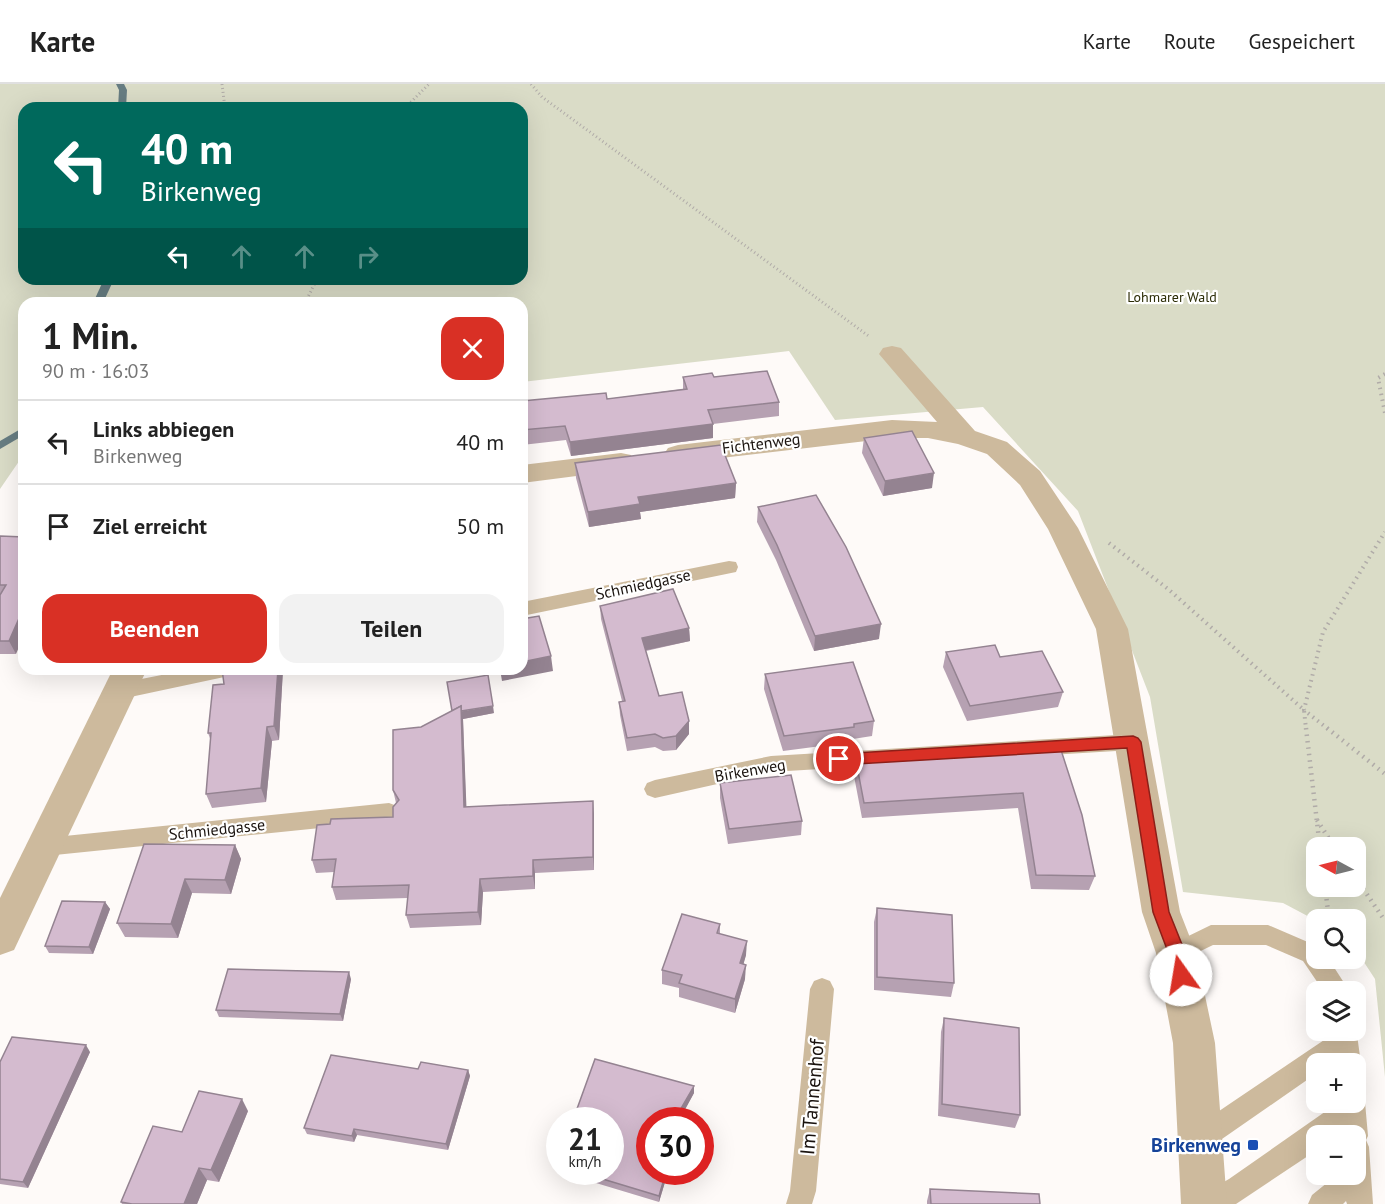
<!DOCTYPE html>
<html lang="de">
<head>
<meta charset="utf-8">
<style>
	:root { --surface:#fff; --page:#f2f2f2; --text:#222; --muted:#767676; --line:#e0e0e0; --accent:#d93025 }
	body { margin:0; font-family:"PT Sans",sans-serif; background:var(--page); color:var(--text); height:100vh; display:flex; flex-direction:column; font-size:22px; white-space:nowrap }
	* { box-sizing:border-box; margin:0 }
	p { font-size:20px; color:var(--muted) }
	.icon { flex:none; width:33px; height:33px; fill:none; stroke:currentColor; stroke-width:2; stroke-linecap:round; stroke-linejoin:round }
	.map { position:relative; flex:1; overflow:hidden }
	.details { position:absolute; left:18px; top:213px; width:510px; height:378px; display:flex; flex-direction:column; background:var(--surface); border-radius:18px; box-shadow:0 6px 24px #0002 }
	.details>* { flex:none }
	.top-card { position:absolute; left:18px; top:18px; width:510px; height:183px; border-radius:18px; box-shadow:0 6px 24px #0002; background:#00695c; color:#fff; overflow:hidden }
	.needle { width:39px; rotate:277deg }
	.buttons { position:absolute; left:1306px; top:753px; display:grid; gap:12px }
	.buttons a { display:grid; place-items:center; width:60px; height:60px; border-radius:12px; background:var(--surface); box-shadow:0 6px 24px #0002; font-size:30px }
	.speed { position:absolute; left:546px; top:1023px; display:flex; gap:12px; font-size:30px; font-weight:700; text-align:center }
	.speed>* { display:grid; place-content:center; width:78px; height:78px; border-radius:50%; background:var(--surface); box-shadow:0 6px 24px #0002; line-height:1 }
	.speed small { font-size:15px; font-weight:400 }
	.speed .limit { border:9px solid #d22; background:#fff; color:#111 }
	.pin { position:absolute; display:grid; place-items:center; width:51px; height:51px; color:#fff; margin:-26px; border:3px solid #fff; border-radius:50%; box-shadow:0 2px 6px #0007 }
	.me { position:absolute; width:66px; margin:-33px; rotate:347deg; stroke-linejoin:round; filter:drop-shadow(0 0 4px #0008) }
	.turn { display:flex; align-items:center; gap:21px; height:126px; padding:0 24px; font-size:27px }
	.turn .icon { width:78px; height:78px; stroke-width:2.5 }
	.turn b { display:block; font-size:42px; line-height:51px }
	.lanes { display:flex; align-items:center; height:57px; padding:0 24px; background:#0003; justify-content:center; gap:30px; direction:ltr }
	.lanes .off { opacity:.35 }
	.round { display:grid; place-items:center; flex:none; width:63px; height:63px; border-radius:18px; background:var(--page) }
	.head { display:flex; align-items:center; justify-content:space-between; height:102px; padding:0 24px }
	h1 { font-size:36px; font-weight:700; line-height:45px }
	.action { display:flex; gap:12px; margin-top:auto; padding:12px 24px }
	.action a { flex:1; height:69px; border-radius:18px; background:var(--accent); color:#fff; font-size:24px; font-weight:700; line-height:69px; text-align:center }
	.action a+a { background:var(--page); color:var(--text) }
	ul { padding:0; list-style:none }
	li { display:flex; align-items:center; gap:18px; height:84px; padding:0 24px; border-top:2px solid var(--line) }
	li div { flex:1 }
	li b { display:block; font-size:22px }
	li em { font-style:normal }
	header { display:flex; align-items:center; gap:36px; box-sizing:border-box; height:84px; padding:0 30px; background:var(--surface); border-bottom:2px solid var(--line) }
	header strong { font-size:28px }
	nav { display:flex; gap:33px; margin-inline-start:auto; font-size:21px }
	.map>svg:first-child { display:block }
	.green { fill:#dadcc7; fill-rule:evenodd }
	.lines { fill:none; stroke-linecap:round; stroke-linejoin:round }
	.stream { fill:#677d82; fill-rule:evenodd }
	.path-far2 { stroke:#b0aba8; stroke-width:3; stroke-dasharray:1 3; stroke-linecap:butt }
	.path-far1 { stroke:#b0aba8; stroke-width:4; stroke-dasharray:1.5 4.5; stroke-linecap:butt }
	.path { stroke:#b0aba8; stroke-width:4.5; stroke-dasharray:1.5 5; stroke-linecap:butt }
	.lane { fill:#cdba9d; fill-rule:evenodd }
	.street { fill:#cdba9d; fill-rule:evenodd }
	.wall { fill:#b6a1b2 }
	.shaded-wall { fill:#948391 }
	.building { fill:#d4bbcf; stroke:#948391; stroke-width:1.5 }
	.route { fill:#d93025; stroke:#8d1f18; stroke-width:1.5 }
	.transit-dot { fill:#1a4fb4; stroke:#fff; stroke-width:2 }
	.labels { text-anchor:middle; stroke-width:4.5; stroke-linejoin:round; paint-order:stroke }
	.far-park-label { font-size:14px; fill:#2c2d07; stroke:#fff }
	.street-label { font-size:16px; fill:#19120e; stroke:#fff }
	.near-street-label { font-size:20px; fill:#19120e; stroke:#fff }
	.near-transit-label { font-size:20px; font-weight:bold; fill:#164399; stroke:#fff; text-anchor:end }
</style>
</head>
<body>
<header>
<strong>Karte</strong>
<nav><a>Karte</a><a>Route</a><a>Gespeichert</a></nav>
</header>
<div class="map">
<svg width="1385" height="1120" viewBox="0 0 1385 1120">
	<rect width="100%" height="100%" fill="#fefaf8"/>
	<path class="green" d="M0 0H1385V993L1375 895 1356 866V836L1317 837 1283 819 1183 808 1150 613 1078 427 983 323 835 336 789 267 522 298V219H24V370L0 405ZM24 24H522V195H24ZM1317 764H1356V802H1317Z"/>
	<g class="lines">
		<g class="stream">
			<path d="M116 0H124L127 6 126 24H118L119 6Z"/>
			<path d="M104 195H114L103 219H93Z"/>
			<path d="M24 343V351L0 365V357Z"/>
		</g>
		<g class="path-far2">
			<path d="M222 0 225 24"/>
			<path d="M531 0 542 13 870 253"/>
			<path d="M405 24 429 0"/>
			<path d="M305 219 317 195"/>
		</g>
		<g class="path-far1">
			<path d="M1385 290 1378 294 1385 329"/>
			<path d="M1109 459 1168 505 1304 626 1306 645"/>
			<path d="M1328 645 1304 626 1323 548 1385 448"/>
		</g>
		<g class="path">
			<path d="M1306 644 1320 764"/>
			<path d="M1327 644 1385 690"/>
			<path d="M1317 736 1335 764"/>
			<path d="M1356 794 1385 837"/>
			<path d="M1325 802 1329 836"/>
		</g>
		<g class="lane">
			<path d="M729 477 736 478 738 483 736 488 522 532V518Z"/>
			<path d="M192 585H239L236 590 229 592 121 615 114 612 111 607 114 602 121 599Z"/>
			<path d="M1133 650 1140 652 1143 658 1140 664 1133 666 771 688 655 714 647 711 644 705 647 699 655 696 771 672Z"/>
			<path d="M389 719 397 722 400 728 397 734 389 737 45 772 37 770 34 763 37 756 45 754Z"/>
			<path d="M1211 841H1268L1317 862V874H1328L1350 908H1324L1303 877 1266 861H1213L1176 879 1168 876 1164 869 1168 862Z"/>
			<path d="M822 894 830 897 834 905 816 1107 812 1120H786L790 1107 810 905 814 897Z"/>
			<path d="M1356 943 1361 980 1357 988 1356 980H1335V977L1331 980H1317V989L1209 1064 1200 1068 1191 1064 1187 1055 1191 1046 1333 950V946H1356Z"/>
			<path d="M1356 1007 1361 1009 1365 1018 1368 1052 1366 1056 1369 1063 1373 1120H1347L1346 1117 1343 1120H1308L1312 1111 1338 1090H1356V1052H1342V1049L1338 1052H1317V1066L1236 1120H1197L1201 1111 1229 1095 1339 1018H1356Z"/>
		</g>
		<g class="street">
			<path d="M892 262 901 264 975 347 1007 358 1040 387 1078 444 1128 545 1180 828 1196 869 1215 959 1227 1120H1181L1173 959 1156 869 1142 828 1096 545 1048 445 1020 401 987 370 958 360 928 354H892L678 379 668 376 664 370 668 364 678 361 892 336 937 338 879 270 883 264Z"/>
			<path d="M621 369 631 371 635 378 631 385 522 399V381Z"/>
			<path d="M113 585H147L14 866 0 871V814Z"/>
		</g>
	</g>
	<g class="wall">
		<path d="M683 293H714L779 318V332L713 340V354L571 372 566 356 522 361V317L607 315 683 305Z"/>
		<path d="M864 354 932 404 883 412 862 369Z"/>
		<path d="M575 379 736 399 735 414 640 428 641 435 589 443 576 394Z"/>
		<path d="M758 423 879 555 814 567 776 476 757 438Z"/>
		<path d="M0 452 16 570H0Z"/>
		<path d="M600 522 689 544 690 557 646 567 659 612 689 637V650L676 666 663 667 655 663 627 667 620 631 619 618 622 617 601 535Z"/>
		<path d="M946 568 1000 573 1063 608 1058 623 967 637 943 583Z"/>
		<path d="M283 585 279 656 272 657 266 718 212 724 206 710 211 657 208 649 224 600Z"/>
		<path d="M765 590 874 637 872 652 853 655 852 658 783 667 764 605Z"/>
		<path d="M452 627 494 629 463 635 466 723 594 730V786L535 789V805L483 808 481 841 410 844 406 831 408 814 336 816 332 803 334 788 316 789 312 776 330 740 393 733 396 719 393 706 421 643Z"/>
		<path d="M1061 666 1095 792 1089 806 1031 805 1018 724 862 734 854 692 856 677Z"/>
		<path d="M720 699 802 737 801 751 728 760 720 714Z"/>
		<path d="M235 761 241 775 231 810 192 809 178 854 125 853 117 839Z"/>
		<path d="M105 818 110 825 93 870 49 869 45 862Z"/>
		<path d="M877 824 954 899 951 913 874 906V838Z"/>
		<path d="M720 840V850L746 871 743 880 745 895 735 929 679 913V904L662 900V886Z"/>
		<path d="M351 895 343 937 219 933 216 926Z"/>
		<path d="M944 934 1020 1031 1015 1044 938 1032 941 948Z"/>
		<path d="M90 968 28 1104 0 1100V978Z"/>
		<path d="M595 975 694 1002V1009L682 1030 686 1031V1036H650V1088H668L659 1118 596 1099V1093L598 1088H610V1036H573Z"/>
		<path d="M418 985 468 986 470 992 448 1066 357 1051 354 1058 307 1050 304 1044Z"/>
		<path d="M248 1027 219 1098 207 1096 197 1120H122L121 1118 182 1048Z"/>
		<path d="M930 1105 1040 1120H927V1117Z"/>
	</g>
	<g class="shaded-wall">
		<path d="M713 340V354L571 372 570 358Z"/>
		<path d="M934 389 932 404 883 412 885 397Z"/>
		<path d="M736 399 735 414 640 428 641 435 589 443 588 428 638 413Z"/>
		<path d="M24 523V552L16 570 9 557Z"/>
		<path d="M881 540 879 555 814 567 815 552Z"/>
		<path d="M689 544 690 557 642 567V554Z"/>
		<path d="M551 572 553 587 502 597 500 585H522V578Z"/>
		<path d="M278 585H283L279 656 274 642Z"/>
		<path d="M493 622 494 629 463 635 467 737 464 723 452 629Z"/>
		<path d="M689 637V650L676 666V652Z"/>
		<path d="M267 643 272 657 266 718 261 704Z"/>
		<path d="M593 717 594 730V786L593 773Z"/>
		<path d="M235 761 241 775 231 810 225 796Z"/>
		<path d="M533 776 535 789V805L533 792Z"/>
		<path d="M185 795 192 809 178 854 171 840Z"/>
		<path d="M480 795 483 808 481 841 478 828Z"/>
		<path d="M105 818 110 825 93 870 89 863Z"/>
		<path d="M747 857 746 871 740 893V879Z"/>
		<path d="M746 881 745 895 735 929V915Z"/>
		<path d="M349 888 351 895 343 937 340 930Z"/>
		<path d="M86 961 90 968 28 1104 23 1098Z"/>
		<path d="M468 986 470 992 448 1066 446 1060Z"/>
		<path d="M694 1002V1009L680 1035 679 1028Z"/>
		<path d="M242 1015 248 1027 219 1098 211 1086Z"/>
		<path d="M354 1045 357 1051 354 1058 352 1052Z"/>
		<path d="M199 1084 207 1096 197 1120H184Z"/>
		<path d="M666 1088H668L659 1118V1112Z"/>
	</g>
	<g class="building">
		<path d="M767 287 779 318 708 326 713 340 570 358 565 342 522 346V317L606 309 607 315 687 305 683 293 712 289 714 293Z"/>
		<path d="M912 347 934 389 885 397 864 354Z"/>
		<path d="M721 361 736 399 638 413 640 420 588 428 575 379Z"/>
		<path d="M816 411 846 463 881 540 815 552 777 461 758 423Z"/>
		<path d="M0 452 24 453V523L9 557H0V511L6 501H0Z"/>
		<path d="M673 505 689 544 642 554 659 612 682 608 689 637 676 652 663 654 655 650 627 654 619 618 625 617 600 522Z"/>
		<path d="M539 532 551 572 522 578V535Z"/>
		<path d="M995 561 1000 573 1042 567 1063 608 970 622 946 568Z"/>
		<path d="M853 578 874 637 854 640V643L784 652 765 590Z"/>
		<path d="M222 585H278L274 642 267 643 261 704 206 710 211 649H208L213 601 224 600Z"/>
		<path d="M488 591 493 622 461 627V622L452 627 447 598Z"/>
		<path d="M461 622 464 723 593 717V773L533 776V792L480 795 478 828 406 831 409 801 332 803 336 775 312 776 317 741 330 740 331 735 393 733V723L399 716 393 706V646L421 643Z"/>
		<path d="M1061 666 1082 731 1095 792 1036 791 1023 709 864 719 856 677Z"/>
		<path d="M791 691 802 737 729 745 720 699Z"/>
		<path d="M144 760 235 761 225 796 185 795 171 840 117 839Z"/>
		<path d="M62 817 105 818 89 863 45 862Z"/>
		<path d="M877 824 952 831 954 899 877 893Z"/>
		<path d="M682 830 720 840 717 849 747 857 740 879 746 881 735 915 679 899 682 891 662 886Z"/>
		<path d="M228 885 349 888 340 930 216 926Z"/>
		<path d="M944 934 1019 944 1020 1031 942 1020Z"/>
		<path d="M12 953 86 961 23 1098 0 1095V978Z"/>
		<path d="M331 971 418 985 421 978 468 986 446 1060 354 1045 352 1052 304 1044Z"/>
		<path d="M595 975 694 1002 679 1028 686 1031 683 1036H650V1088H666L659 1112 596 1093 598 1088H610V1036H573Z"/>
		<path d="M199 1007 242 1015 211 1086 199 1084 184 1120H132L121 1118 153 1042 182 1048Z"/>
		<path d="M930 1105 1039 1110 1040 1120H931Z"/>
	</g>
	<path class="route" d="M1133 652 1138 654 1141 658 1169 828 1185 868 1189 891 1187 896 1181 899 1175 896 1168 868 1153 828 1127 664 839 681 834 680 832 675 834 671 839 670Z"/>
	<rect class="transit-dot" x="1247" y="1055" width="12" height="12" rx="3"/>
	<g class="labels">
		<g class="far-park-label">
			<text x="1172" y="218">Lohmarer Wald</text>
		</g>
		<g class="street-label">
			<text transform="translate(761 359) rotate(-7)" y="6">Fichtenweg</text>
			<text transform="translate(643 500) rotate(-12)" y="6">Schmiedgasse</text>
			<text transform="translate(750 686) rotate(-10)" y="6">Birkenweg</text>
			<text transform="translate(217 745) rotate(-6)" y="6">Schmiedgasse</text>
		</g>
		<g class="near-street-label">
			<text transform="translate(812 1013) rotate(-85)" y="7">Im Tannenhof</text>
		</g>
		<g class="near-transit-label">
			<text x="1241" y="1068">Birkenweg</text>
		</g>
	</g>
</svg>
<div class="buttons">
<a><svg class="needle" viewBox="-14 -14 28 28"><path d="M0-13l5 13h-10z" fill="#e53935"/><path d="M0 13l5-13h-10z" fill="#767676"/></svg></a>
<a><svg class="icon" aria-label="search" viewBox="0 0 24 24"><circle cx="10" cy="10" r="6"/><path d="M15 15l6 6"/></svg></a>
<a><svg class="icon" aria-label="layers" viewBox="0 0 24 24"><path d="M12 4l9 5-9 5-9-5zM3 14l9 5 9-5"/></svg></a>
<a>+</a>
<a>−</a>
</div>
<div class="speed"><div>21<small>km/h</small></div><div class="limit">30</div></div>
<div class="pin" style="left:839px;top:675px;background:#d93025"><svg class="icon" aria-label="arrive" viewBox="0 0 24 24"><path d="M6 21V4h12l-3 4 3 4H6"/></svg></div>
<svg class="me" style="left:1181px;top:891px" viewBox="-20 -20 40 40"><circle r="19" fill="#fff"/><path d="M0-13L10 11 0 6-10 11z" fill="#d93025"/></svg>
<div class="top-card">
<div class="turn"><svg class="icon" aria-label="left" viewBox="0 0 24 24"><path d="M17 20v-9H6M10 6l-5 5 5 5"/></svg><div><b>40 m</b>Birkenweg</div></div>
<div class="lanes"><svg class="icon" aria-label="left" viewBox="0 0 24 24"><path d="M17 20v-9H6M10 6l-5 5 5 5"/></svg><svg class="icon off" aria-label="ahead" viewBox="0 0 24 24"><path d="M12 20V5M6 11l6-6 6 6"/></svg><svg class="icon off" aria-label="ahead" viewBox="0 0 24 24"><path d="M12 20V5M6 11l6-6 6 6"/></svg><svg class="icon off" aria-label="right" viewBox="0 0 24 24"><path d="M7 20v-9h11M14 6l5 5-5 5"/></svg></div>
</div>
<section class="details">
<div class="head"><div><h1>1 Min.</h1><p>90 m · 16:03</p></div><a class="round" style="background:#d93025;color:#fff"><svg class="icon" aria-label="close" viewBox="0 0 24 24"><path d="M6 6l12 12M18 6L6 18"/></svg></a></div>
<ul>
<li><svg class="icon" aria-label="left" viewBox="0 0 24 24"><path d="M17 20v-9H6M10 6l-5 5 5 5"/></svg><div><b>Links abbiegen</b><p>Birkenweg</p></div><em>40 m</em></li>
<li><svg class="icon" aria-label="arrive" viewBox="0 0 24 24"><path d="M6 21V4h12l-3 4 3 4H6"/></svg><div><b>Ziel erreicht</b></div><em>50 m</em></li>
</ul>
<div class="action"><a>Beenden</a><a>Teilen</a></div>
</section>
</div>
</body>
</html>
